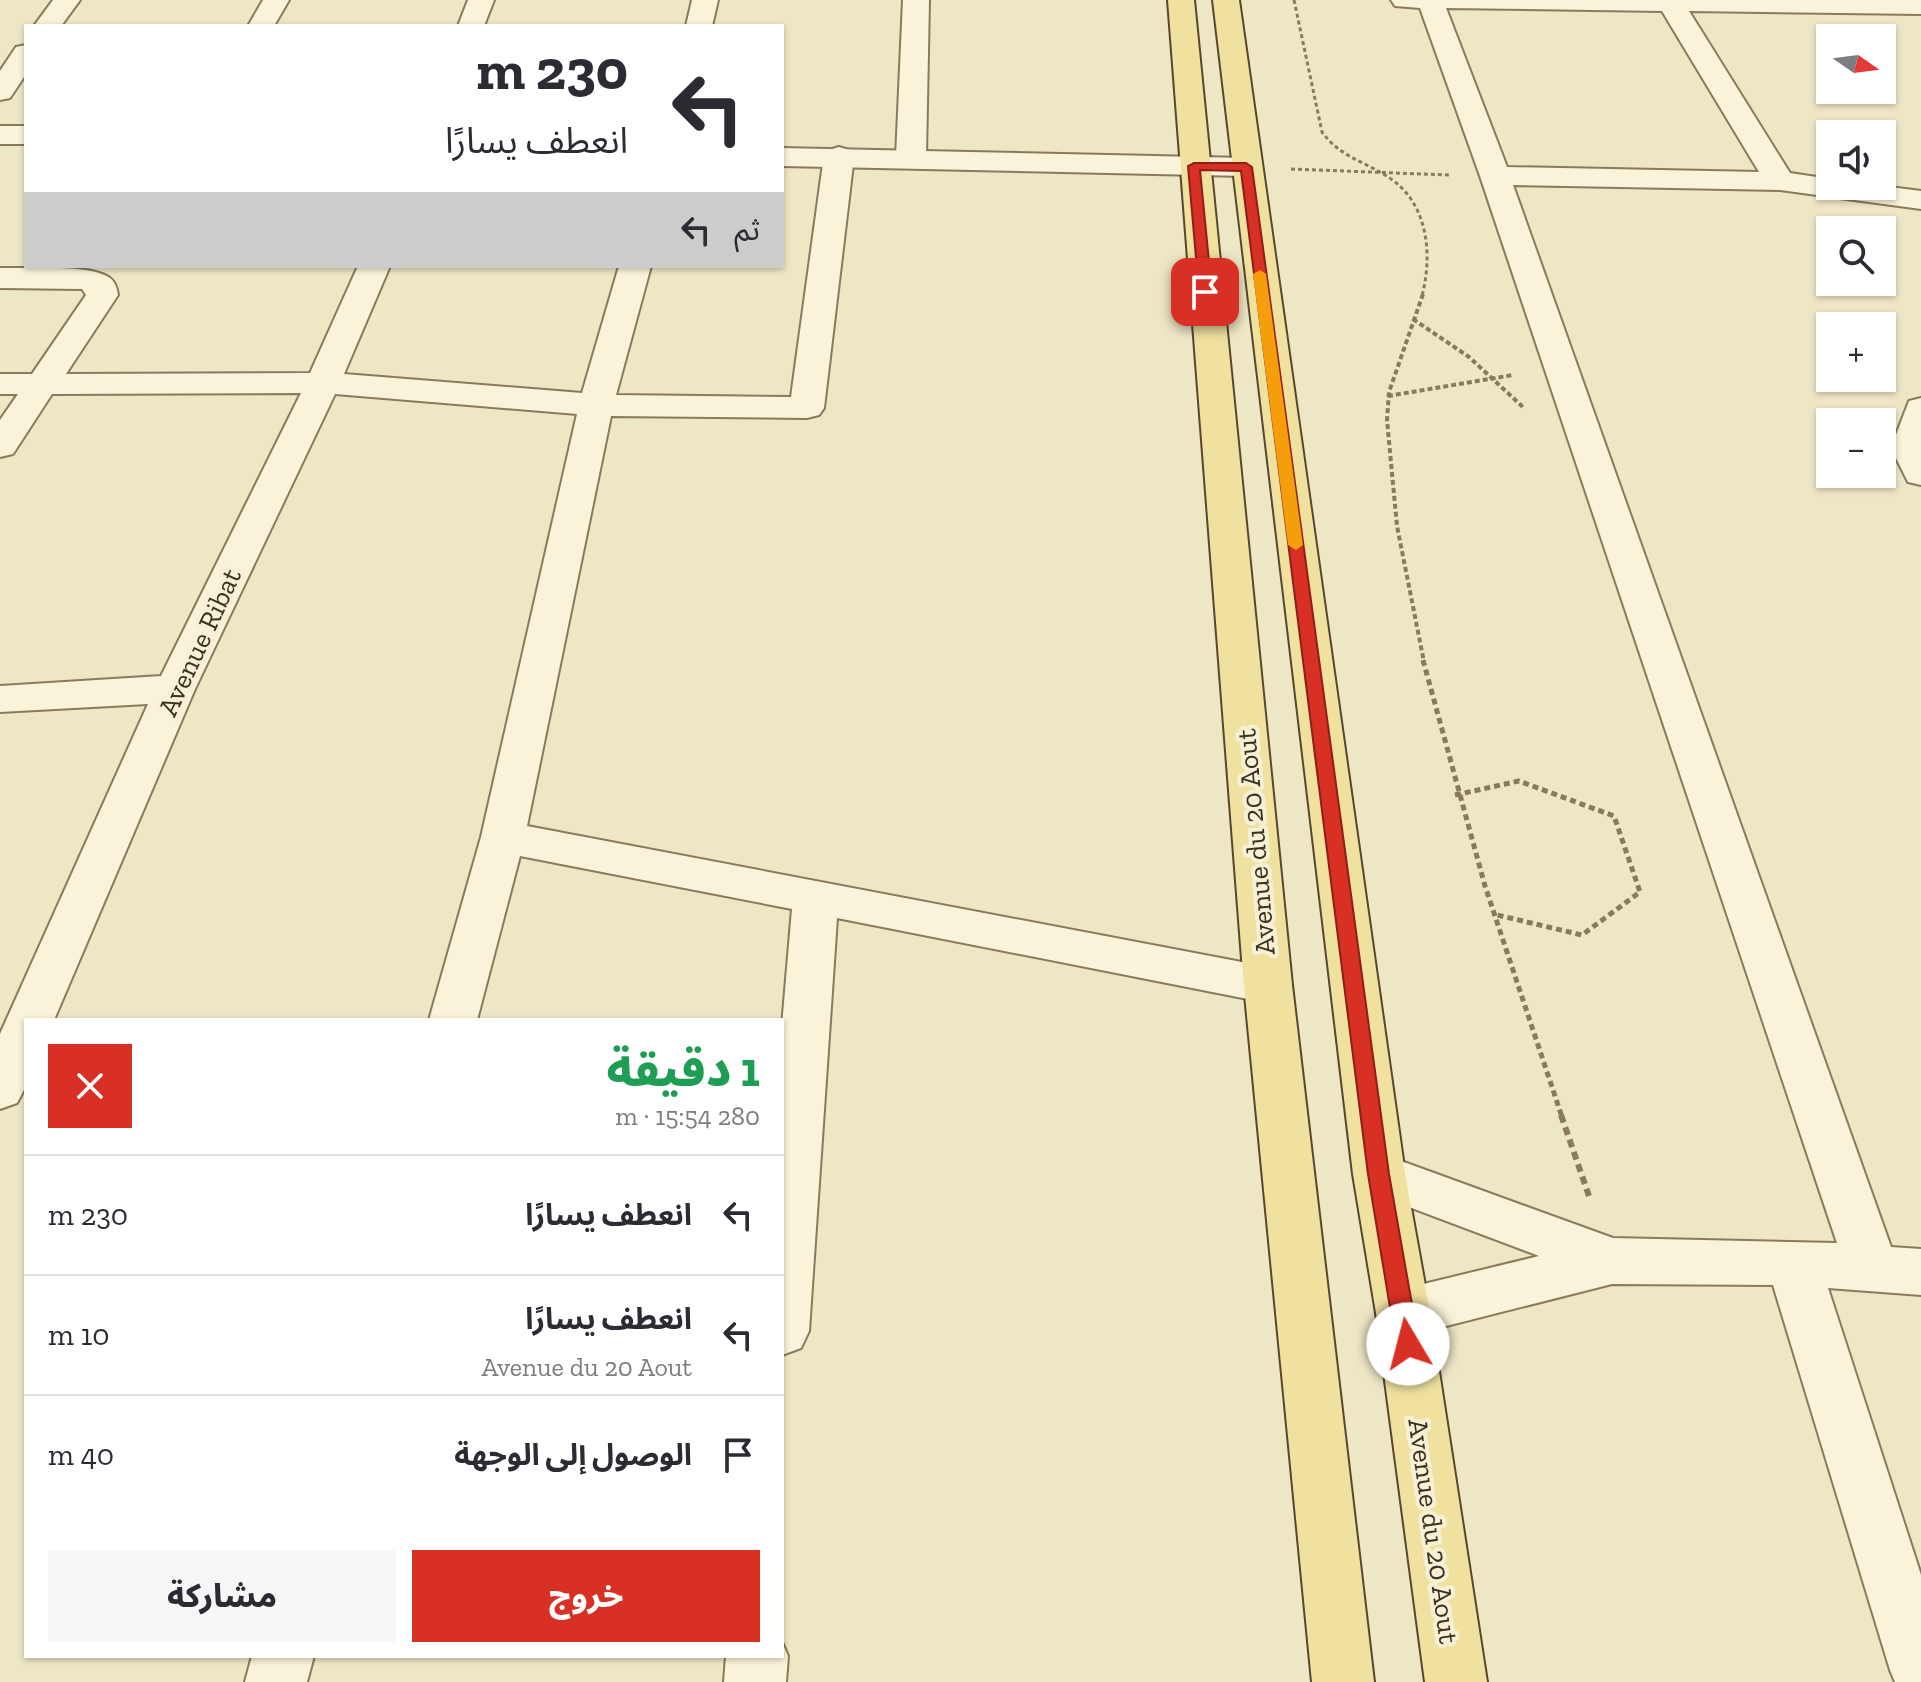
<!DOCTYPE html>
<html lang="ar">
<head>
<meta charset="utf-8">
<style>
	:root { --surface:#fff; --page:#f7f7f7; --text:#2b2b33; --muted:#7c7c81; --line:#e1e1e2; --accent:#d93025 }
	body { margin:0; font-family:"Zilla Slab","Noto Sans Arabic",serif; background:var(--page); color:var(--text); direction:rtl; height:100vh; display:flex; flex-direction:column; font-size:30px; white-space:nowrap }
	* { box-sizing:border-box; margin:0 }
	p { font-size:26px; color:var(--muted) }
	.icon { flex:none; width:44px; height:44px; fill:none; stroke:currentColor; stroke-width:2; stroke-linecap:round; stroke-linejoin:round }
	.map { position:relative; flex:1; overflow:hidden; direction:ltr }
	.details { position:absolute; left:24px; top:1018px; width:760px; height:640px; display:flex; flex-direction:column; background:var(--surface); border-radius:0px; box-shadow:0 2px 6px #0004; direction:rtl }
	.details>* { flex:none }
	.banner { position:absolute; left:24px; top:24px; width:760px; height:244px; border-radius:0px; box-shadow:0 2px 6px #0004; direction:rtl; background:#fff; color:var(--text); overflow:hidden }
	.needle { width:52px; rotate:104deg }
	.controls { position:absolute; left:1816px; top:24px; display:grid; gap:16px }
	.controls a { display:grid; place-items:center; width:80px; height:80px; border-radius:0px; background:var(--surface); box-shadow:0 2px 6px #0004; font-size:40px }
	.pin { position:absolute; display:grid; place-items:center; width:68px; height:68px; color:#fff; margin:-34px; border-radius:16px; box-shadow:0 4px 12px #0006 }
	.me { position:absolute; width:88px; margin:-44px; rotate:352deg; stroke-linejoin:round; filter:drop-shadow(0 0 6px #0008) }
	.turn { display:flex; align-items:center; gap:28px; height:168px; padding:0 24px; font-size:36px }
	.turn .icon { width:104px; height:104px; stroke-width:2.5 }
	.turn b { display:block; font-size:56px; line-height:68px }
	.then { display:flex; align-items:center; height:76px; padding:0 24px; background:#0003; gap:16px; font-size:30px }
	.round { display:grid; place-items:center; flex:none; width:84px; height:84px; border-radius:0px; background:var(--page) }
	.overview { display:flex; align-items:center; justify-content:space-between; height:136px; padding:0 24px }
	h1 { font-size:48px; font-weight:800; line-height:60px; color:#1e9e55 }
	.action { display:flex; gap:16px; margin-top:auto; padding:16px 24px }
	.action a { flex:1; height:92px; border-radius:0px; background:var(--accent); color:#fff; font-size:32px; font-weight:800; line-height:92px; text-align:center }
	.action a+a { background:var(--page); color:var(--text) }
	ul { padding:0; list-style:none }
	li { display:flex; align-items:center; gap:24px; height:120px; padding:0 24px; border-top:2px solid var(--line) }
	li div { flex:1 }
	li b { display:block; font-size:30px }
	li em { font-style:normal }
	.map>svg:first-child { display:block }
	.lines { fill:none; stroke-linecap:round; stroke-linejoin:round }
	.minor-casing { stroke:#897a5c; stroke-width:4 }
	.tertiary-casing { stroke:#897a5c; stroke-width:4 }
	.primary-casing { stroke:#574730; stroke-width:4 }
	.path-far3 { stroke:#897a5c; stroke-width:3; stroke-dasharray:4 3; stroke-linecap:butt }
	.path-far2 { stroke:#897a5c; stroke-width:4; stroke-dasharray:5 3; stroke-linecap:butt }
	.path-far1 { stroke:#897a5c; stroke-width:5; stroke-dasharray:6 4; stroke-linecap:butt }
	.path { stroke:#897a5c; stroke-width:6; stroke-dasharray:8 5; stroke-linecap:butt }
	.minor { fill:#f9f3d9; fill-rule:evenodd }
	.tertiary { fill:#f9f3d9; fill-rule:evenodd }
	.primary { fill:#f0e19f; fill-rule:evenodd }
	.route { fill:#d93025; stroke:#8d1f18; stroke-width:2 }
	.slow { fill:#f59e0b }
	.labels { text-anchor:middle; stroke-width:8; stroke-linejoin:round; paint-order:stroke }
	.street-label { font-size:28px; fill:#3a301f; stroke:#f5f0d6 }
</style>
</head>
<body>
<div class="map">
<svg width="1921" height="1682" viewBox="0 0 1921 1682">
	<rect width="100%" height="100%" fill="#eee7c6"/>
	<g class="lines">
		<defs>
			<g id="minor">
				<path d="M53 0H80L61 26H34Z"/>
				<path d="M263 0H289L274 26H248Z"/>
				<path d="M468 0H494L484 26H458Z"/>
				<path d="M692 0H718L712 26H686Z"/>
				<path d="M903 0H929L926 157 921 163 911 166 901 163 896 157Z"/>
				<path d="M1391 0H1921V14L1689 11 1790 173 1830 179V186H1882L1921 191V209L1780 190 1513 185 1891 1247 1921 1249V1295L1828 1288 1921 1575V1682H1895L1890 1670 1773 1285 1612 1284 1403 1337 1384 1330 1376 1313 1384 1296 1403 1289 1539 1256 1361 1189 1353 1174 1361 1159 1379 1153 1613 1238 1837 1243 1480 176 1420 8 1395 6ZM1446 8 1662 11 1759 172 1507 167Z"/>
				<path d="M26 45V74L10 98 0 100V71L16 47Z"/>
				<path d="M839 147 849 150 854 156 824 408 819 415 807 418 611 416 527 826 1268 967 1285 972 1292 985 1285 998 1268 1003 837 918 809 1331 801 1348 782 1355V1026L792 909 520 856 477 1020H429L481 837 577 414 335 394 195 689 54 1020H26V1086L17 1103 0 1109V1034L148 704 0 712V686L161 676 301 393 52 394 13 454 0 457V420L18 394H0V374H32L86 295 82 289 0 288V268C27 269 89 263 110 278 115 282 117 288 118 295L66 374 310 373 358 266H390L344 374 582 393 619 266H651L616 395 791 397 824 156 829 150Z"/>
				<path d="M1921 398V485L1908 482 1891 448 1909 401Z"/>
				<path d="M782 1642 788 1656 786 1682H724L726 1656H782Z"/>
				<path d="M252 1656H314L307 1682H245Z"/>
			</g>
			<g id="tertiary">
				<rect x="0" y="126" width="26" height="18"/>
				<path d="M782 148 1246 158 1256 161 1261 167 1256 173 1246 176 782 166Z"/>
			</g>
			<g id="primary">
				<path d="M1168 0H1194L1292 985 1374 1682H1312L1244 985Z"/>
				<path d="M1213 0H1239L1405 1174 1430 1313 1487 1682H1425L1376 1313 1353 1174Z"/>
			</g>
		</defs>
		<use href="#minor" class="minor-casing"/>
		<use href="#tertiary" class="tertiary-casing"/>
		<use href="#primary" class="primary-casing"/>
		<g class="path-far3">
			<path d="M1294 0 1322 132C1340 157 1364 161 1388 177 1428 202 1433 254 1422 296"/>
			<path d="M1291 169 1449 175"/>
		</g>
		<g class="path-far2">
			<path d="M1423 294 1389 392 1387 420 1397 526 1424 662"/>
			<path d="M1413 319 1469 357 1524 408"/>
			<path d="M1388 396 1513 375"/>
		</g>
		<g class="path-far1">
			<path d="M1423 660 1485 886 1562 1117"/>
			<path d="M1455 795 1519 781 1614 816 1640 892 1582 935 1493 914"/>
		</g>
		<path class="path" d="M1561 1115 1589 1196"/>
		<use href="#minor" class="minor"/>
		<use href="#tertiary" class="tertiary"/>
		<use href="#primary" class="primary"/>
	</g>
	<path class="route" d="M1194 163H1246L1252 167 1389 1174 1419 1344 1416 1351 1408 1354 1400 1351 1396 1344 1368 1174 1241 171 1200 170 1212 292 1205 296 1199 292 1188 166Z"/>
	<path class="slow" d="M1260 270 1266 274 1303 545 1296 550 1288 545 1253 274Z"/>
	<g class="labels">
		<g class="street-label">
			<text transform="translate(199 642) rotate(-65)" y="10">Avenue Ribat</text>
			<text transform="translate(1255 842) rotate(-95)" y="10">Avenue du 20 Aout</text>
			<text transform="translate(1434 1531) rotate(82)" y="10">Avenue du 20 Aout</text>
		</g>
	</g>
</svg>
<div class="controls">
<a><svg class="needle" viewBox="-14 -14 28 28"><path d="M0-13l5 13h-10z" fill="#e53935"/><path d="M0 13l5-13h-10z" fill="#7c7c81"/></svg></a>
<a><svg class="icon" aria-label="sound" viewBox="0 0 24 24"><path d="M4 9h4l5-4v14l-5-4H4zM17 9q2 3 0 6"/></svg></a>
<a><svg class="icon" aria-label="search" viewBox="0 0 24 24"><circle cx="10" cy="10" r="6"/><path d="M15 15l6 6"/></svg></a>
<a>+</a>
<a>−</a>
</div>
<div class="pin" style="left:1205px;top:292px;background:#d93025"><svg class="icon" aria-label="arrive" viewBox="0 0 24 24"><path d="M6 21V4h12l-3 4 3 4H6"/></svg></div>
<svg class="me" style="left:1408px;top:1344px" viewBox="-20 -20 40 40"><circle r="19" fill="#fff"/><path d="M0-13L10 11 0 6-10 11z" fill="#d93025"/></svg>
<div class="banner">
<div class="turn"><svg class="icon" aria-label="left" viewBox="0 0 24 24"><path d="M17 20v-9H6M10 6l-5 5 5 5"/></svg><div><b>230 m</b>انعطف يسارًا</div></div>
<div class="then">ثم<svg class="icon" aria-label="left" viewBox="0 0 24 24"><path d="M17 20v-9H6M10 6l-5 5 5 5"/></svg></div>
</div>
<section class="details">
<div class="overview"><div><h1>1 دقيقة</h1><p>280 m · 15:54</p></div><a class="round" style="background:#d93025;color:#fff"><svg class="icon" aria-label="close" viewBox="0 0 24 24"><path d="M6 6l12 12M18 6L6 18"/></svg></a></div>
<ul>
<li><svg class="icon" aria-label="left" viewBox="0 0 24 24"><path d="M17 20v-9H6M10 6l-5 5 5 5"/></svg><div><b>انعطف يسارًا</b></div><em>230 m</em></li>
<li><svg class="icon" aria-label="left" viewBox="0 0 24 24"><path d="M17 20v-9H6M10 6l-5 5 5 5"/></svg><div><b>انعطف يسارًا</b><p>Avenue du 20 Aout</p></div><em>10 m</em></li>
<li><svg class="icon" aria-label="arrive" viewBox="0 0 24 24"><path d="M6 21V4h12l-3 4 3 4H6"/></svg><div><b>الوصول إلى الوجهة</b></div><em>40 m</em></li>
</ul>
<div class="action"><a>خروج</a><a>مشاركة</a></div>
</section>
</div>
</body>
</html>
